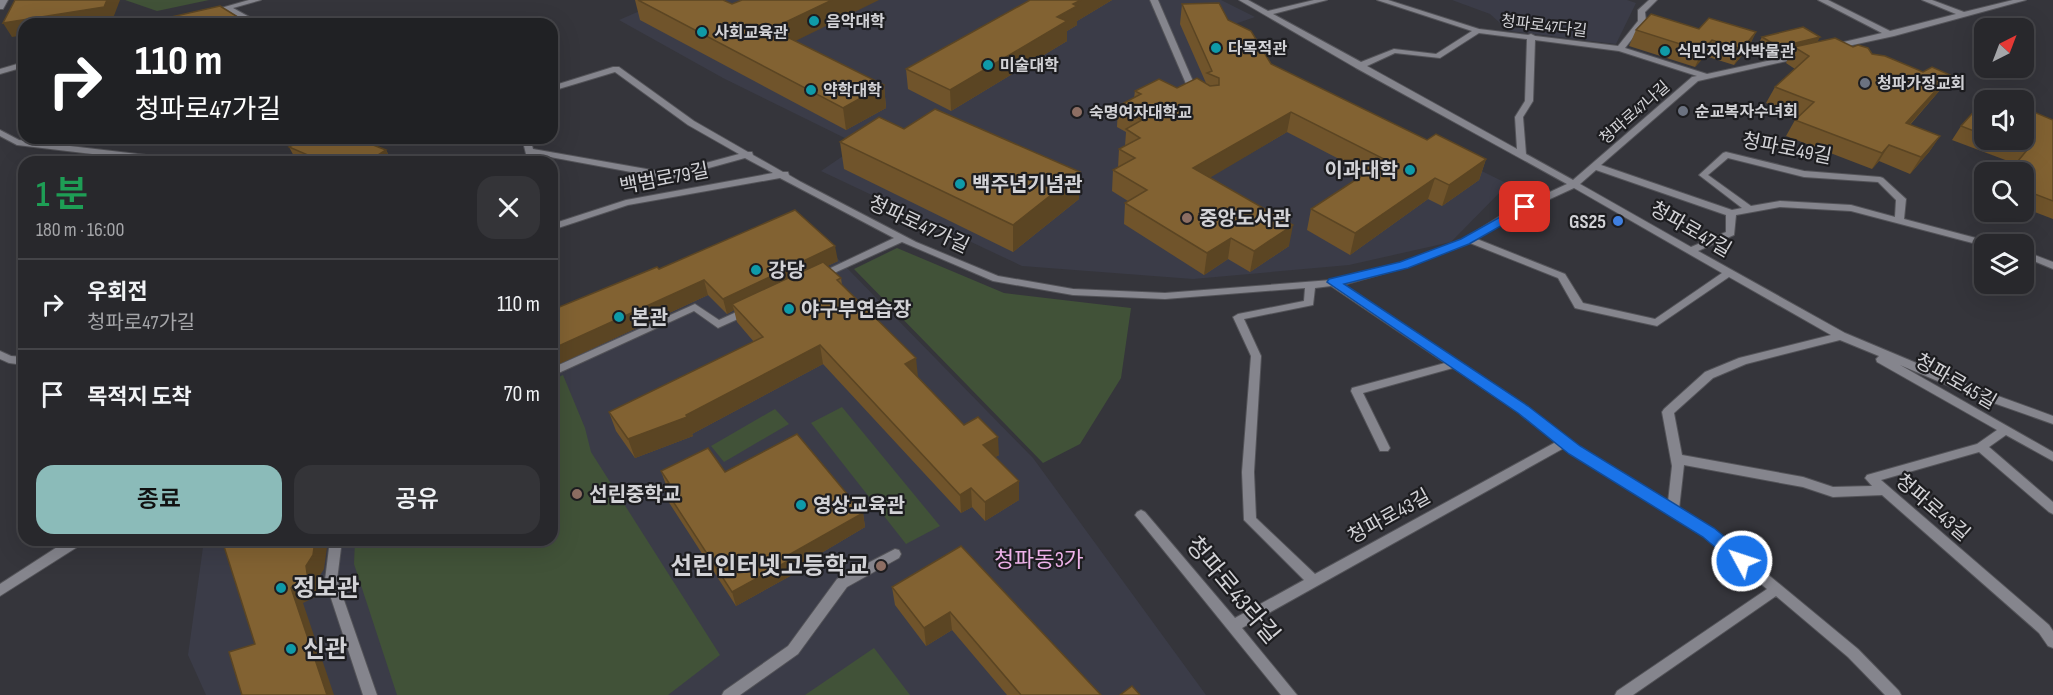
<!DOCTYPE html>
<html lang="ko">
<head>
<meta charset="utf-8">
<style>
	:root { --surface:#28282c; --page:#343438; --text:#f1f3f6; --muted:#a5a6a9; --line:#444448; --accent:#8bbbb9 }
	body { margin:0; font-family:"Sofia Sans Condensed","Noto Sans KR",sans-serif; background:var(--page); color:var(--text); height:100vh; display:flex; flex-direction:column; font-size:22px; white-space:nowrap }
	* { box-sizing:border-box; margin:0 }
	p { font-size:20px; color:var(--muted) }
	.icon { flex:none; width:33px; height:33px; fill:none; stroke:currentColor; stroke-width:2; stroke-linecap:round; stroke-linejoin:round }
	.map { position:relative; flex:1; overflow:hidden }
	.drawer { position:absolute; left:18px; top:156px; width:540px; height:390px; display:flex; flex-direction:column; background:var(--surface); border-radius:18px; box-shadow:0 6px 24px #0002,0 0 0 2px var(--line) }
	.drawer>* { flex:none }
	.top-card { position:absolute; left:18px; top:18px; width:540px; height:126px; border-radius:18px; box-shadow:0 6px 24px #0002,0 0 0 2px var(--line); background:#202124; color:#fff; overflow:hidden }
	.needle { width:39px; rotate:42deg }
	.fabs { position:absolute; left:1974px; top:18px; display:grid; gap:12px }
	.fabs a { display:grid; place-items:center; width:60px; height:60px; border-radius:12px; background:var(--surface); box-shadow:0 6px 24px #0002,0 0 0 2px var(--line); font-size:30px }
	.pin { position:absolute; display:grid; place-items:center; width:51px; height:51px; color:#fff; margin:-26px; border-radius:12px; box-shadow:0 3px 9px #0006 }
	.me { position:absolute; width:66px; margin:-33px; rotate:310deg; stroke-linejoin:round; filter:drop-shadow(0 0 4px #0008) }
	.turn { display:flex; align-items:center; gap:21px; height:126px; padding:0 18px; font-size:27px }
	.turn .icon { width:78px; height:78px; stroke-width:2.5 }
	.turn b { display:block; font-size:42px; line-height:51px }
	.round { display:grid; place-items:center; flex:none; width:63px; height:63px; border-radius:18px; background:var(--page) }
	.overview { display:flex; align-items:center; justify-content:space-between; height:102px; padding:0 18px }
	h1 { font-size:36px; font-weight:600; line-height:45px; color:#1e9e55 }
	.action { display:flex; gap:12px; margin-top:auto; padding:12px 18px }
	.action a { flex:1; height:69px; border-radius:18px; background:var(--accent); color:#111; font-size:24px; font-weight:600; line-height:69px; text-align:center }
	.action a+a { background:var(--page); color:var(--text) }
	ul { padding:0; list-style:none }
	li { display:flex; align-items:center; gap:18px; height:90px; padding:0 18px; border-top:2px solid var(--line) }
	li div { flex:1 }
	li b { display:block; font-size:22px }
	li em { font-style:normal }
	.map>svg:first-child { display:block }
	.built { fill:#3b3c48 }
	.green { fill:#415238 }
	.lines { fill:none; stroke-linecap:round; stroke-linejoin:round }
	.minor-casing { stroke:#535358; stroke-width:2 }
	.minor { fill:#85858d; fill-rule:evenodd }
	.wall { fill:#70542b }
	.shaded-wall { fill:#5b4523 }
	.building { fill:#826232; stroke:#5b4523; stroke-width:1.5 }
	.route { fill:#1a73e8; stroke:#114b97; stroke-width:1.5 }
	.culture-dot { fill:#0f9aa8; stroke:#1d1d20; stroke-width:2 }
	.worship-dot { fill:#6b7280; stroke:#1d1d20; stroke-width:2 }
	.education-dot { fill:#8d6e63; stroke:#1d1d20; stroke-width:2 }
	.shop-dot { fill:#3f7fe0; stroke:#1d1d20; stroke-width:2 }
	.labels { text-anchor:middle; stroke-width:4.5; stroke-linejoin:round; paint-order:stroke }
	.far-poi-label { font-size:16px; font-weight:bold; fill:#d2d2d6; stroke:#1d1d20; text-anchor:start }
	.far-street-label { font-size:16px; fill:#d2d2d6; stroke:#1d1d20 }
	.street-label { font-size:20px; fill:#d2d2d6; stroke:#1d1d20 }
	.poi-label { font-size:20px; font-weight:bold; fill:#d2d2d6; stroke:#1d1d20; text-anchor:start }
	.quarter-label { font-size:22px; fill:#eeb2e9; stroke:#1d1d20 }
	.near-poi-label { font-size:24px; font-weight:bold; fill:#d2d2d6; stroke:#1d1d20; text-anchor:start }
	.near-street-label { font-size:24px; fill:#d2d2d6; stroke:#1d1d20 }
</style>
</head>
<body>
<div class="map">
<svg width="2053" height="695" viewBox="0 0 2053 695">
	<rect width="100%" height="100%" fill="#35353b"/>
	<g class="built">
		<path d="M665 0H1221L1255 17 1232 25 1268 65 1508 184 1451 242 1349 265 1193 279 1022 266 821 171 859 145 723 78 619 20Z"/>
		<path d="M1452 0H1627L1636 3 1616 44 1509 31 1490 14Z"/>
		<path d="M800 220 1033 458 1206 695H206L188 655 204 540H552V327Z"/>
	</g>
	<g class="green">
		<path d="M125 0H209L157 11Z"/>
		<path d="M897 248 1004 293 1131 308 1121 378 1080 444 1043 463 854 269Z"/>
		<path d="M563 375 585 428 591 452 720 655 668 695H397L354 564 355 540H552V380Z"/>
		<path d="M842 407 940 526 906 544 811 423Z"/>
		<path d="M775 409 789 424 724 462 711 446Z"/>
		<path d="M874 648 910 695H805Z"/>
	</g>
	<g class="lines">
		<defs>
			<g id="minor">
				<path d="M0 0H8L3 9H0Z"/>
				<path d="M249 0H261L233 8 262 24H252L226 10 211 14 207 12Z"/>
				<path d="M1150 0H1158L1198 93 1197 95H1194L1190 93Z"/>
				<path d="M1239 0H1248L1268 11 1314 0H1327L1273 14 1361 62 1394 49 1436 54 1472 31 1377 0H1388L1479 29 1528 35 1531 34 1535 36 1618 46 1638 21V10L1649 0H1657L1645 12 1646 21 1625 48 1707 74 1804 53V57L1698 81 1601 165 1732 210 1742 208 1699 175 1723 153 1726 152 1804 171 1880 177 1883 178 1906 199 1904 219 1991 242 1992 244H1984V246L1851 211 1780 207 1736 215 1734 235 1698 251 1845 333 1976 388 2053 416V424L1968 394 1900 365 2053 452V461L2006 435 1989 447 2053 502V514L2049 512 1979 452 1881 480 2049 625 2053 631V648L2048 646 2039 633 1882 495 1833 497 1803 487 1684 465 1679 509 1713 529 1858 649 1899 691 1901 695H1885L1848 657 1776 596 1633 695H1615L1617 691 1767 589 1705 537 1564 448 1242 628 1297 695H1281L1135 515 1137 512 1141 510 1145 512 1235 618 1304 580 1244 520 1242 472 1251 356 1233 317 1238 314 1304 301 1305 288 1165 299 1073 295 993 281 902 242 821 279 816 276 818 274 894 238 780 178 628 205 552 230V224L626 200 773 173 745 158 669 179 534 154 536 162H528L522 138H530L533 149 669 173 739 154 688 125 615 72 552 91V86L613 67H619L694 121 748 152H752L753 155 783 172H788L789 175 801 182 916 242 998 276 1073 289 1165 293 1344 279 1401 263 1462 240 1505 213 1567 184 1356 68ZM1479 33 1527 39 1525 101 1515 117 1517 149 1367 66 1395 53 1440 58ZM1535 40 1619 51 1697 76 1692 77 1573 180 1526 154 1523 117 1533 101ZM1728 158 1804 177 1878 182 1896 200 1895 217 1851 205 1780 201 1751 206 1708 175ZM1596 170 1726 215V232L1691 247 1580 184ZM1574 188 1722 273 1655 319 1583 303 1565 274 1477 239 1511 217ZM1470 243 1558 278 1575 308 1579 309 1657 326 1729 277 1831 335 1739 358 1705 372 1664 409 1662 412 1672 466 1668 502 1578 447 1527 407 1343 285 1407 267ZM1331 286 1445 363 1352 388 1351 391 1380 451H1388L1390 448 1363 393 1453 368 1519 413 1556 442 1315 574 1256 518 1254 472 1261 356 1244 319 1313 305 1315 288ZM1840 340 1879 356 1876 359 1877 362 1997 430 1977 444 1867 475 1865 478 1872 486 1833 487 1803 477 1682 455 1674 413 1713 378 1746 364Z"/>
				<path d="M1818 0H1828L1890 31 1956 14 1922 0H1932L1964 12 2013 0H2026L1894 36 1834 49 1830 47 1831 45 1882 33Z"/>
				<path d="M24 62V67L0 74V69Z"/>
				<path d="M0 130 19 140 180 159 184 162H159L17 145 0 136Z"/>
				<path d="M2024 251 2053 262V269L2024 257Z"/>
				<path d="M695 304 719 320 743 309 747 308 752 311 751 313 718 328 694 311 552 376V368Z"/>
				<path d="M0 351 11 356 24 357V365L9 363 0 359Z"/>
				<path d="M68 540H84L82 544 0 596V584Z"/>
				<path d="M330 540H342L337 580 377 695H363L325 580Z"/>
				<path d="M895 549 899 550 901 554 899 558 847 587 798 654 740 695H722L724 691 788 646 837 579Z"/>
			</g>
		</defs>
		<use href="#minor" class="minor-casing"/>
		<use href="#minor" class="minor"/>
	</g>
	<g class="wall">
		<path d="M635 0H723L795 41 884 85 886 108 846 130 640 20Z"/>
		<path d="M1030 0H1112L1077 21V25L1067 31V41L951 111 908 89 906 69Z"/>
		<path d="M1182 4 1228 20 1271 64 1427 140 1486 159 1479 180 1442 206 1428 199 1350 255 1307 230 1311 209 1366 173 1287 132 1210 177 1289 246 1250 272 1228 259 1204 275 1124 224 1125 203 1128 201 1112 191 1113 170 1118 168 1119 149 1125 146 1126 132 1117 127 1118 106 1134 98 1135 91 1177 88 1206 83 1180 24Z"/>
		<path d="M1699 29 1756 32 1748 48 1734 65 1705 56 1695 67 1629 46 1636 30Z"/>
		<path d="M1762 37 1818 42 1853 47 1923 72 1950 75 1940 90 1910 125 1940 136 1929 152 1910 174 1879 161 1872 169 1786 136 1795 120 1799 116 1766 103 1775 87 1795 69 1786 63 1791 52 1774 56 1757 46Z"/>
		<path d="M1984 100V140H2024L2053 120V219L2024 208V172L2016 164 1952 140 1961 126Z"/>
		<path d="M904 129 1079 199 1013 252 844 169 840 142Z"/>
		<path d="M289 147 386 150 392 162H297Z"/>
		<path d="M838 261 827 266 841 278 842 285 918 377 964 425 999 455 995 457 1019 481V500L985 521 972 507 961 513 823 364 692 434 693 436 635 458 616 431 609 412 754 342 737 322 734 310 727 314 708 295 552 367V310L659 269Z"/>
		<path d="M661 471 725 472 863 513 865 527 791 571 792 575 736 606 668 501 663 486 666 485Z"/>
		<path d="M961 546 1101 695H1007L952 630 926 646 895 605 892 587Z"/>
	</g>
	<g class="shaded-wall">
		<path d="M107 0H120L112 21 91 24H24V35L12 37 3 23Z"/>
		<path d="M832 0H879L775 51 771 29Z"/>
		<path d="M1081 0H1112L1077 21V25L1067 31V41L951 111 950 90 1057 17 1073 4Z"/>
		<path d="M1756 32 1748 48 1734 65 1742 49Z"/>
		<path d="M1820 37 1815 47H1794L1791 52 1774 56 1779 47Z"/>
		<path d="M1712 40 1705 56 1695 67 1702 51Z"/>
		<path d="M1950 75 1940 90 1896 140 1906 123Z"/>
		<path d="M884 85 886 108 846 130 843 108Z"/>
		<path d="M1291 112 1287 132 1191 189 1193 168Z"/>
		<path d="M1940 136 1929 152 1910 174 1921 157Z"/>
		<path d="M1889 145 1879 161 1872 169 1882 153Z"/>
		<path d="M386 150 392 162H367Z"/>
		<path d="M1486 159 1479 180 1442 206 1449 185Z"/>
		<path d="M1080 172 1079 199 1013 252V225Z"/>
		<path d="M1435 178 1428 199 1350 255 1355 233Z"/>
		<path d="M1293 225 1289 246 1250 272 1254 251Z"/>
		<path d="M1231 238 1228 259 1204 275 1207 253Z"/>
		<path d="M835 246 838 261 737 309 732 304 734 310 727 314 723 299Z"/>
		<path d="M704 280 708 295 552 367V349Z"/>
		<path d="M820 345 823 364 692 434 693 436 635 458 628 439 686 415Z"/>
		<path d="M916 358 918 377 907 383 905 364Z"/>
		<path d="M998 437 999 455 984 464 983 445Z"/>
		<path d="M1019 481V500L985 521V502Z"/>
		<path d="M971 488 972 507 961 513 960 495Z"/>
		<path d="M863 513 865 527 791 571 792 575 736 606 732 592 785 557Z"/>
		<path d="M315 540H328L324 569 317 580 319 595 303 603 334 695H327L291 588 306 566Z"/>
		<path d="M950 612 952 630 926 646 924 628Z"/>
	</g>
	<g class="building">
		<path d="M15 0H107L104 7 3 23Z"/>
		<path d="M638 0H723L732 4 742 0H832L771 29 884 85 843 108Z"/>
		<path d="M1030 0H1081L1073 4 1077 6 1057 17 1067 21 950 90 906 69Z"/>
		<path d="M1219 3 1228 20 1251 31 1271 64 1427 140 1436 134 1486 159 1449 185 1435 178 1355 233 1311 209 1386 160 1291 112 1193 168 1293 225 1254 251 1231 238 1207 253 1125 203 1147 190 1113 170 1135 158 1119 149 1140 138 1126 129 1142 120 1118 106 1141 94 1135 91 1159 79 1177 88 1197 78 1210 86 1219 85V78L1207 73 1212 71 1182 4Z"/>
		<path d="M220 6 249 24H140Z"/>
		<path d="M1651 14 1699 29 1709 18 1756 32 1742 49 1712 40 1702 51 1636 30Z"/>
		<path d="M1803 27 1820 37 1779 47 1762 37Z"/>
		<path d="M1835 38 1853 47 1858 45 1868 48 1872 54 1885 56 1923 72 1932 67 1950 75 1906 123 1940 136 1921 157 1889 145 1882 153 1795 120 1814 102 1775 87 1809 56 1794 47Z"/>
		<path d="M1989 95 2003 100H1984V135L1961 126Z"/>
		<path d="M2024 108 2053 120V201L2032 193 2024 186V172H2009L2027 150 1997 140H2024Z"/>
		<path d="M935 109 1080 172 1013 225 840 142 879 117 904 129Z"/>
		<path d="M306 138H355L386 150 367 162H324L289 147Z"/>
		<path d="M795 210 835 246 723 299 704 280 552 349V310L657 267 659 269Z"/>
		<path d="M823 262 841 278 837 280 916 358 905 364 964 425 978 417 998 437 983 445 1019 481 985 502 971 488 960 495 820 345 686 415 687 417 628 439 609 412 763 337 732 304Z"/>
		<path d="M797 434 863 513 785 557 788 561 732 592 663 486 669 483 661 471 708 448 725 472Z"/>
		<path d="M222 540H315L313 555 306 566 308 580 291 588 327 695H242L229 652 255 644Z"/>
		<path d="M961 546 1101 695H1021L950 612 924 628 892 587Z"/>
		<path d="M1132 686 1140 695H1120Z"/>
	</g>
	<path class="route" d="M1525 203 1529 204V210L1469 244 1408 268 1344 284 1528 406 1580 446 1714 528 1748 556 1750 561 1748 565H1736L1703 537 1569 454 1518 413 1327 282 1329 279 1400 262 1461 239Z"/>
	<g class="culture-dot">
		<circle cx="814" cy="21" r="6"/>
		<circle cx="702" cy="32" r="6"/>
		<circle cx="1216" cy="48" r="6"/>
		<circle cx="1665" cy="51" r="6"/>
		<circle cx="988" cy="65" r="6"/>
		<circle cx="811" cy="90" r="6"/>
		<circle cx="1410" cy="170" r="6"/>
		<circle cx="960" cy="184" r="6"/>
		<circle cx="756" cy="270" r="6"/>
		<circle cx="789" cy="309" r="6"/>
		<circle cx="619" cy="317" r="6"/>
		<circle cx="801" cy="505" r="6"/>
		<circle cx="281" cy="588" r="6"/>
		<circle cx="291" cy="649" r="6"/>
	</g>
	<g class="worship-dot">
		<circle cx="1865" cy="83" r="6"/>
		<circle cx="1683" cy="111" r="6"/>
	</g>
	<g class="education-dot">
		<circle cx="1077" cy="112" r="6"/>
		<circle cx="1187" cy="218" r="6"/>
		<circle cx="577" cy="494" r="6"/>
		<circle cx="881" cy="566" r="6"/>
	</g>
	<circle class="shop-dot" cx="1618" cy="221" r="6"/>
	<g class="labels">
		<g class="far-poi-label">
			<text x="826" y="27">음악대학</text>
			<text x="714" y="38">사회교육관</text>
			<text x="1228" y="54">다목적관</text>
			<text x="1677" y="57">식민지역사박물관</text>
			<text x="1000" y="71">미술대학</text>
			<text x="1877" y="89">청파가정교회</text>
			<text x="823" y="96">약학대학</text>
			<text x="1695" y="117">순교복자수녀회</text>
			<text x="1089" y="118">숙명여자대학교</text>
		</g>
		<g class="far-street-label">
			<text transform="translate(1544 25) rotate(7)" y="6">청파로47다길</text>
			<text transform="translate(1634 112) rotate(-41)" y="6">청파로47나길</text>
		</g>
		<g class="street-label">
			<text transform="translate(1787 148) rotate(11)" y="7">청파로49길</text>
			<text transform="translate(664 178) rotate(-11)" y="7">백범로79길</text>
			<text transform="translate(919 224) rotate(25)" y="7">청파로47가길</text>
			<text transform="translate(1691 229) rotate(30)" y="7">청파로47길</text>
			<text transform="translate(1956 381) rotate(30)" y="7">청파로45길</text>
			<text transform="translate(1933 507) rotate(41)" y="7">청파로43길</text>
			<text transform="translate(1389 516) rotate(-29)" y="7">청파로43길</text>
		</g>
		<g class="poi-label">
			<text x="1398" y="177" text-anchor="end">이과대학</text>
			<text x="972" y="191">백주년기념관</text>
			<text x="1199" y="225">중앙도서관</text>
			<text x="1606" y="228" text-anchor="end">GS25</text>
			<text x="768" y="277">강당</text>
			<text x="801" y="316">야구부연습장</text>
			<text x="631" y="324">본관</text>
			<text x="589" y="501">선린중학교</text>
			<text x="813" y="512">영상교육관</text>
		</g>
		<g class="quarter-label">
			<text x="1039" y="567">청파동3가</text>
		</g>
		<g class="near-poi-label">
			<text x="869" y="574" text-anchor="end">선린인터넷고등학교</text>
			<text x="293" y="596">정보관</text>
			<text x="303" y="657">신관</text>
		</g>
		<g class="near-street-label">
			<text transform="translate(1233 590) rotate(50)" y="8">청파로43라길</text>
		</g>
	</g>
</svg>
<div class="fabs">
<a><svg class="needle" viewBox="-14 -14 28 28"><path d="M0-13l5 13h-10z" fill="#e53935"/><path d="M0 13l5-13h-10z" fill="#a5a6a9"/></svg></a>
<a><svg class="icon" aria-label="sound" viewBox="0 0 24 24"><path d="M4 9h4l5-4v14l-5-4H4zM17 9q2 3 0 6"/></svg></a>
<a><svg class="icon" aria-label="search" viewBox="0 0 24 24"><circle cx="10" cy="10" r="6"/><path d="M15 15l6 6"/></svg></a>
<a><svg class="icon" aria-label="layers" viewBox="0 0 24 24"><path d="M12 4l9 5-9 5-9-5zM3 14l9 5 9-5"/></svg></a>
</div>
<div class="pin" style="left:1525px;top:207px;background:#d93025"><svg class="icon" aria-label="arrive" viewBox="0 0 24 24"><path d="M6 21V4h12l-3 4 3 4H6"/></svg></div>
<svg class="me" style="left:1742px;top:561px" viewBox="-20 -20 40 40"><circle r="17" fill="#1a73e8" stroke="#fff" stroke-width="3"/><path d="M0-11L8 9 0 5-8 9z" fill="#fff"/></svg>
<div class="top-card">
<div class="turn"><svg class="icon" aria-label="right" viewBox="0 0 24 24"><path d="M7 20v-9h11M14 6l5 5-5 5"/></svg><div><b>110 m</b>청파로47가길</div></div>
</div>
<section class="drawer">
<div class="overview"><div><h1>1 분</h1><p>180 m · 16:00</p></div><a class="round"><svg class="icon" aria-label="close" viewBox="0 0 24 24"><path d="M6 6l12 12M18 6L6 18"/></svg></a></div>
<ul>
<li><svg class="icon" aria-label="right" viewBox="0 0 24 24"><path d="M7 20v-9h11M14 6l5 5-5 5"/></svg><div><b>우회전</b><p>청파로47가길</p></div><em>110 m</em></li>
<li><svg class="icon" aria-label="arrive" viewBox="0 0 24 24"><path d="M6 21V4h12l-3 4 3 4H6"/></svg><div><b>목적지 도착</b></div><em>70 m</em></li>
</ul>
<div class="action"><a>종료</a><a>공유</a></div>
</section>
</div>
</body>
</html>
